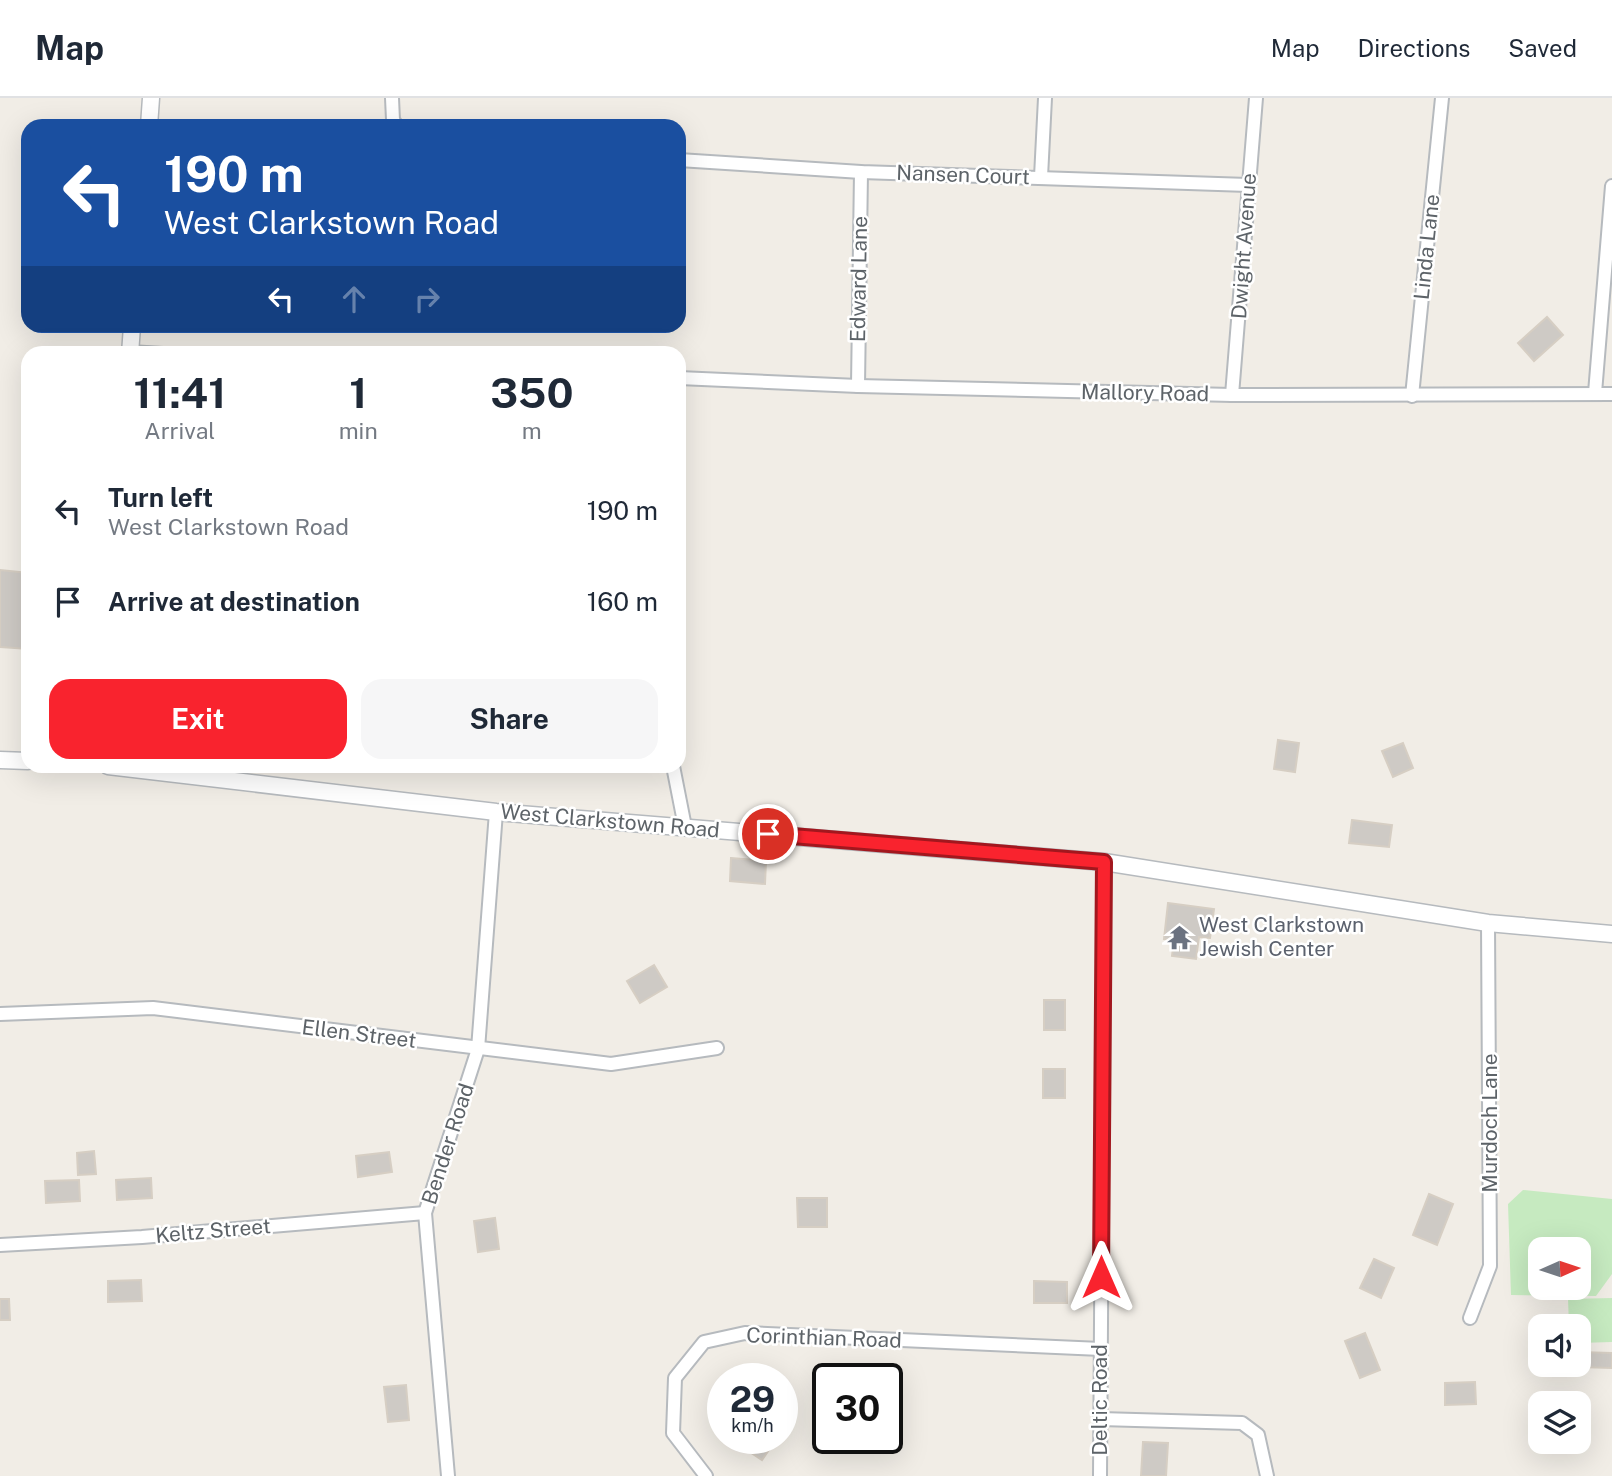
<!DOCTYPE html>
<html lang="en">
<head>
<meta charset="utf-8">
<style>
	:root { --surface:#fff; --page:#f6f6f7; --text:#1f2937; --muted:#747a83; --line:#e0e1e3; --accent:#f9232e }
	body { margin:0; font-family:"Public Sans",sans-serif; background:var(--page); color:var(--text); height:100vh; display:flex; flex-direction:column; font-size:26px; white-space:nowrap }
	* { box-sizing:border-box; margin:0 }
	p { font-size:23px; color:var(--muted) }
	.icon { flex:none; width:38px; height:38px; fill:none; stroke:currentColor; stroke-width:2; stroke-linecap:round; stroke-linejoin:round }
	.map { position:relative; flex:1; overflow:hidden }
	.sheet { position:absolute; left:21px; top:248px; width:665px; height:427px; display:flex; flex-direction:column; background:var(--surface); border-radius:21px; box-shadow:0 7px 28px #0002 }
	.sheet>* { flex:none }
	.top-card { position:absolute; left:21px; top:21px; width:665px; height:214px; border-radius:21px; box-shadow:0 7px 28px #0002; background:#1a4fa0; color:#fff; overflow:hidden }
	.needle { width:46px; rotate:87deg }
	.fabs { position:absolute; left:1528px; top:1139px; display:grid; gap:14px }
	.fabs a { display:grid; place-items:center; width:63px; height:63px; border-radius:14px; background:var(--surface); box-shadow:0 7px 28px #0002; font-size:35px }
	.speed { position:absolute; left:707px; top:1265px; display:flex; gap:14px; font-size:35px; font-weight:700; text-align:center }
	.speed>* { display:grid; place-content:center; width:91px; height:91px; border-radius:50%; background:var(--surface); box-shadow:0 7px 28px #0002; line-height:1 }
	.speed small { font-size:18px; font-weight:400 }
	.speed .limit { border:4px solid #111; border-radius:10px; background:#fff; color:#111 }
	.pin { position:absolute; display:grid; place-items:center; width:60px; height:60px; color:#fff; margin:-30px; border:4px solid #fff; border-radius:50%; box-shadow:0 2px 7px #0007 }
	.me { position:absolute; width:77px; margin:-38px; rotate:0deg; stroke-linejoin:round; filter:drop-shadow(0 0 5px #0008) }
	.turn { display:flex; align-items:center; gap:24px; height:147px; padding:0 28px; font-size:32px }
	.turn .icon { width:91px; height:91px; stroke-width:2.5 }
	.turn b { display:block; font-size:49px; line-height:60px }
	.lanes { display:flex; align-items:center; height:66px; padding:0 28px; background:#0003; justify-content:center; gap:35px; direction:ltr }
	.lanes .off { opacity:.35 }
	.eta { display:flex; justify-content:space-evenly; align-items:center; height:119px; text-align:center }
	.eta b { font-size:42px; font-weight:700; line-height:49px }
	.action { display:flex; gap:14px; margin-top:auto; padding:14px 28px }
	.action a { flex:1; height:80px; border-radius:21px; background:var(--accent); color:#fff; font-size:28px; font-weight:700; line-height:80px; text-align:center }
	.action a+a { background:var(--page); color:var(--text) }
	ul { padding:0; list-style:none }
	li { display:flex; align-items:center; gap:21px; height:91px; padding:0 28px }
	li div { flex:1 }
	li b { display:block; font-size:26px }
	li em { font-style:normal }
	header { display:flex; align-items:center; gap:42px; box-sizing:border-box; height:98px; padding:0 35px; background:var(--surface); border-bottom:2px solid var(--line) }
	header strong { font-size:33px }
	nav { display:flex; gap:38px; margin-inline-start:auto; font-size:24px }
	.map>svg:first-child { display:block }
	.green { fill:#c6eac0; fill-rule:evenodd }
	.building { fill:#cecac5; stroke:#d6cec3; stroke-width:2 }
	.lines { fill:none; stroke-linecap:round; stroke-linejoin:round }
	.minor-casing { stroke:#b6babe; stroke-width:16 }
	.tertiary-casing { stroke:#b6babe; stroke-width:19 }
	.minor { stroke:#fff; stroke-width:12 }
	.tertiary { stroke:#fff; stroke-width:16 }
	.route-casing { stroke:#a2171e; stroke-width:18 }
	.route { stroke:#f9232e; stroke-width:12 }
	.labels { text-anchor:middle; stroke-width:5; stroke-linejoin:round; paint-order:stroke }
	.street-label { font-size:21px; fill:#5d6368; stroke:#fff }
	.worship-label { font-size:21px; fill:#5b616d; stroke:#fff; text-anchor:start }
</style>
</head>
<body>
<header>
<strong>Map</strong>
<nav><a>Map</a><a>Directions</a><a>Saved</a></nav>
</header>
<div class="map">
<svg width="1612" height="1378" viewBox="0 0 1612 1378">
	<rect width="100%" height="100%" fill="#f1ede6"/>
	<g class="green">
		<path d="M1523 1092 1612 1101V1176L1596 1198 1511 1197 1508 1106ZM1540 1152H1578V1190H1540Z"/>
		<path d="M1612 1200V1244L1579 1245 1578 1228H1569L1568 1201Z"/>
	</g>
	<g class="building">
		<path d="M1547 219 1563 237 1534 263 1518 245Z"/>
		<path d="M0 472 28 475V551L0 549Z"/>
		<path d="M1278 642 1299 645 1295 674 1274 671Z"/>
		<path d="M1403 645 1413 670 1393 679 1382 653Z"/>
		<path d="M1352 722 1392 727 1389 749 1349 745Z"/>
		<path d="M731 760 766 763 765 786 730 783Z"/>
		<path d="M1168 805 1214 811 1210 840 1199 839 1196 861 1172 858 1174 842 1164 841Z"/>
		<path d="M654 867 667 889 640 905 627 883Z"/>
		<rect x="1044" y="902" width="21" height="30"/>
		<rect x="1043" y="971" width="22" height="29"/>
		<path d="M94 1053 96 1076 78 1077 77 1055Z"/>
		<path d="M389 1054 392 1074 358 1079 356 1058Z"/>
		<path d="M151 1080 152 1100 117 1102 116 1082Z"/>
		<path d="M79 1082 80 1103 46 1105 45 1083Z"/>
		<path d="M1429 1096 1453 1106 1437 1147 1413 1137Z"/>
		<path d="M797 1100H827V1129H798Z"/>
		<path d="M495 1120 499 1151 478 1154 474 1123Z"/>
		<path d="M1374 1161 1394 1170 1381 1200 1360 1190Z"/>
		<path d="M141 1182 142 1203 108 1204V1183Z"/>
		<path d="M1034 1183 1067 1184V1205H1034Z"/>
		<path d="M0 1201H9L10 1222H0Z"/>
		<path d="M1365 1235 1380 1272 1360 1280 1345 1243Z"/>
		<path d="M1578 1254 1612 1255V1270L1547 1268 1578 1267Z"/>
		<path d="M1475 1284 1476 1306 1445 1307V1285Z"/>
		<path d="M406 1287 409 1322 388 1324 384 1289Z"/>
		<path d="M738 1340H771L775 1343 762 1362 735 1344Z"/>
		<path d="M1143 1344 1168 1345 1166 1378H1141Z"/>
	</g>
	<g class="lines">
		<defs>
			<g id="minor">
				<path d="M392 0 393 22 397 28"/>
				<path d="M679 62 861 74 1248 87"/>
				<path d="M1041 79 1045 0"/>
				<path d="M130 254 163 256"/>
				<path d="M679 280 858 288 1232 297 1612 296"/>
				<path d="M858 288 861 74"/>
				<path d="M1595 295 1612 88"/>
				<path d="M1232 297 1256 0"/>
				<path d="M1412 298 1442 0"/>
				<path d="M673 668 685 729"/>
				<path d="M0 916 153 910 611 966 717 950"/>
				<path d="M0 1147 142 1139 425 1115"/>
				<path d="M1470 1220 1490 1168 1488 825"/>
				<path d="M1100 1321 1242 1325 1258 1337 1267 1378"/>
				<path d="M448 1378 425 1115 478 951 496 714"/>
				<path d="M706 1378 673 1335 675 1280 704 1244 745 1235 1101 1251"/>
				<path d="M1100 1378 1104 764"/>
			</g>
			<g id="tertiary">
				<path d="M149 28 151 0"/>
				<path d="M130 256 132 228"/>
				<path d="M0 662 28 663"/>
				<path d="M108 668 496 714 1104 764 1488 825 1612 836"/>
			</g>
		</defs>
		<use href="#minor" class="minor-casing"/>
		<use href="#tertiary" class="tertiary-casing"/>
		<use href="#minor" class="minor"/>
		<use href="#tertiary" class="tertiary"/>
	</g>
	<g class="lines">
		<defs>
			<path id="route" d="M768 736 1104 764 1101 1179"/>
		</defs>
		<use href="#route" class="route-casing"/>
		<use href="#route" class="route"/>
	</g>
	<defs>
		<symbol id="temple-bare" viewBox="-9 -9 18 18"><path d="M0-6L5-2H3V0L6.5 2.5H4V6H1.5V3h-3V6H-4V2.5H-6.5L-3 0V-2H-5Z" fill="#6b7280" stroke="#fff" stroke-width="2.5" paint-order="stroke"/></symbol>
	</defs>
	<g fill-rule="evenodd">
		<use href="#temple-bare" x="1162" y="822" width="35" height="35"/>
	</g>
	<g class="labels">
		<g class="street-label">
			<text transform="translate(963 77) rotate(2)" y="7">Nansen Court</text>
			<text transform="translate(1244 148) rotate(-86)" y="7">Dwight Avenue</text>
			<text transform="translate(1427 149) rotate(-84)" y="7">Linda Lane</text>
			<text transform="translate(859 181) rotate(-89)" y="7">Edward Lane</text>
			<text transform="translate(1145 295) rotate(1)" y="7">Mallory Road</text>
			<text transform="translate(610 723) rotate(5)" y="7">West Clarkstown Road</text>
			<text transform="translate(359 936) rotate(7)" y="7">Ellen Street</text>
			<text transform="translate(1490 1025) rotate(-90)" y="7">Murdoch Lane</text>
			<text transform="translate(448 1046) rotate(-72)" y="7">Bender Road</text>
			<text transform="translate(213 1133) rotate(-5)" y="7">Keltz Street</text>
			<text transform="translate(824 1240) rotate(2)" y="7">Corinthian Road</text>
			<text transform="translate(1100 1302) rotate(-90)" y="7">Deltic Road</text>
		</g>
		<g class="worship-label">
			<text x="1199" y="834">West Clarkstown<tspan x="1199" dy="24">Jewish Center</tspan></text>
		</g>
	</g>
</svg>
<div class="fabs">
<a><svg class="needle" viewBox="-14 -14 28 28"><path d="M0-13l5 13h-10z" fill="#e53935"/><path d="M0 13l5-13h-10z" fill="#747a83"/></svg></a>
<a><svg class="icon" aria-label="sound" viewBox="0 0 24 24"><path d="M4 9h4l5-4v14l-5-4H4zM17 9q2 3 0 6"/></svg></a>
<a><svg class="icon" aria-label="layers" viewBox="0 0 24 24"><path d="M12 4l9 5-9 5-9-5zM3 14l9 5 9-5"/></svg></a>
</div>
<div class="speed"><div>29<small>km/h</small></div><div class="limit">30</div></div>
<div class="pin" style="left:768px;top:736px;background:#d93025"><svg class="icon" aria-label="arrive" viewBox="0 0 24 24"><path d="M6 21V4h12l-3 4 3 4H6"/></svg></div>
<svg class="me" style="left:1101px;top:1179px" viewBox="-20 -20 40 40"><path d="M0-17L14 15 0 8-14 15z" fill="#f9232e" stroke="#fff" stroke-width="4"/></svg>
<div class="top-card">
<div class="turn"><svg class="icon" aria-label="left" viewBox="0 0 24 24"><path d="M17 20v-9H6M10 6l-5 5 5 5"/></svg><div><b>190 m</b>West Clarkstown Road</div></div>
<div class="lanes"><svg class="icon" aria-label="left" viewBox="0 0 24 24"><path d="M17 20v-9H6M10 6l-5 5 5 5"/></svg><svg class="icon off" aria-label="ahead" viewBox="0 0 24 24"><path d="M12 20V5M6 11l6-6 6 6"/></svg><svg class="icon off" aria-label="right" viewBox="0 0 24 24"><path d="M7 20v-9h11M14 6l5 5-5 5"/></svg></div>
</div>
<section class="sheet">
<div class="eta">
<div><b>11:41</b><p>Arrival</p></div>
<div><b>1</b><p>min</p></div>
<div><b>350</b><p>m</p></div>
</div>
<ul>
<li><svg class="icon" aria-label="left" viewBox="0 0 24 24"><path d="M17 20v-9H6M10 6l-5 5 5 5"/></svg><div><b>Turn left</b><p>West Clarkstown Road</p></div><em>190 m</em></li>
<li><svg class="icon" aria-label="arrive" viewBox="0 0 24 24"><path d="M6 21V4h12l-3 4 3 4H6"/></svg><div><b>Arrive at destination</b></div><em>160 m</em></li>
</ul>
<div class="action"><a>Exit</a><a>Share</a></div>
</section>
</div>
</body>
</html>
